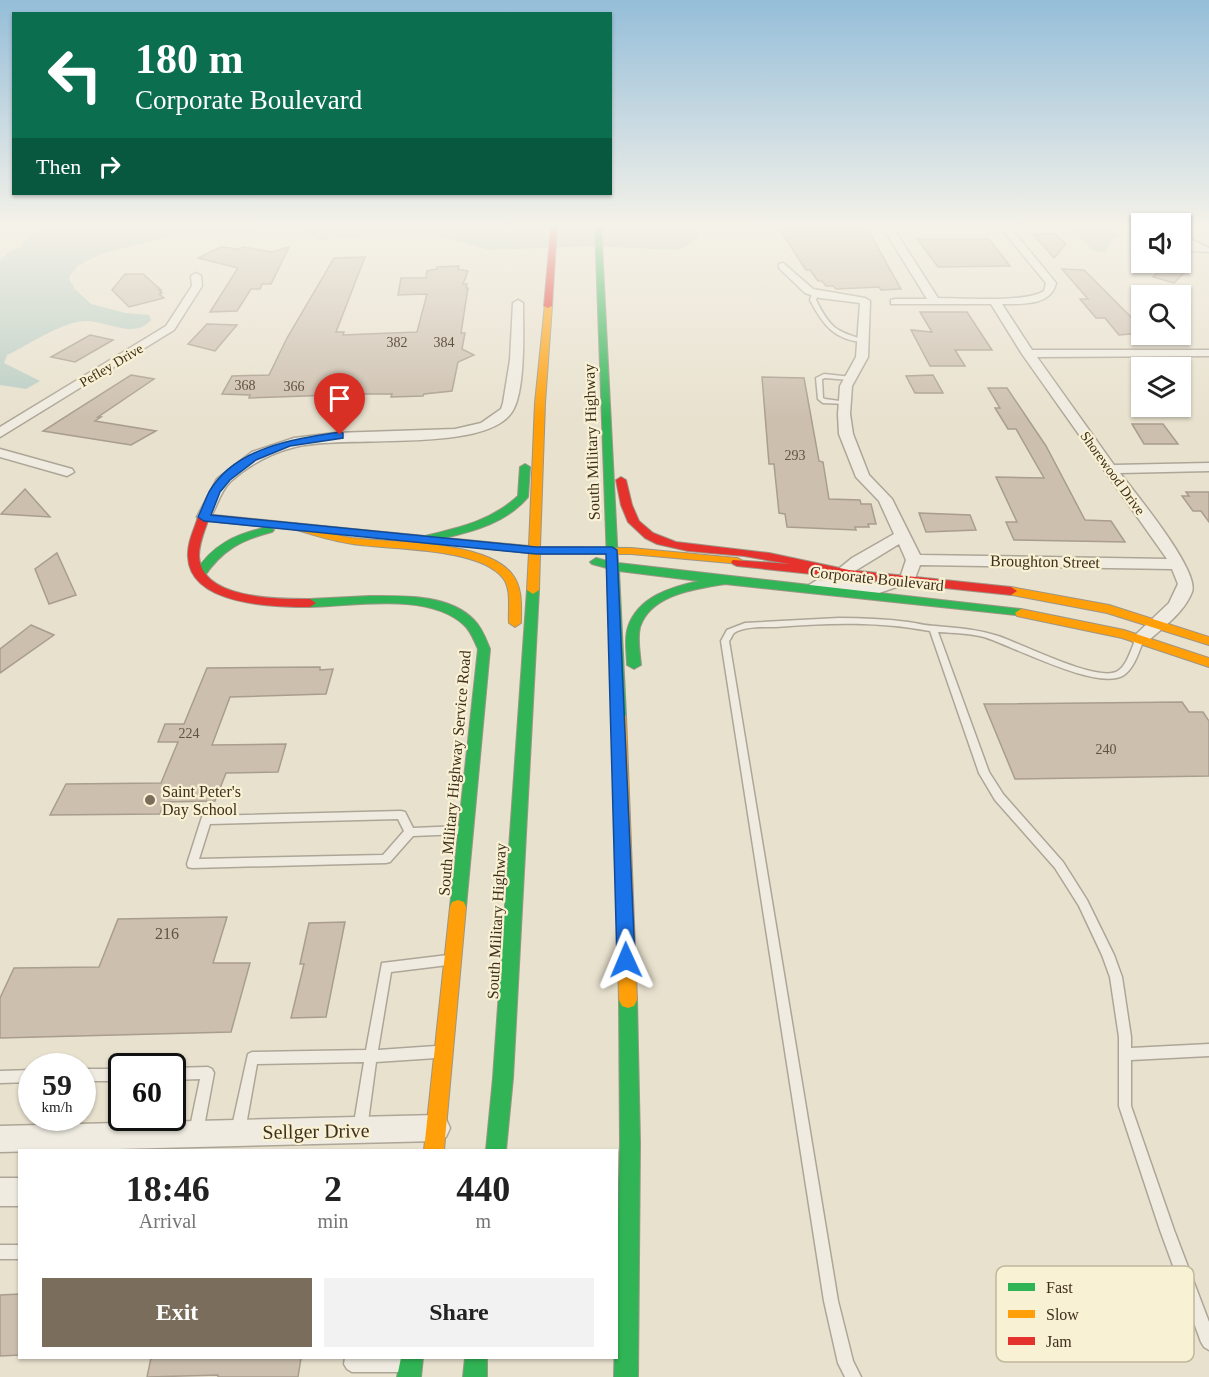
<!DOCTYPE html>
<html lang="en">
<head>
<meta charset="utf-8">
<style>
	:root { --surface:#fff; --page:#f2f2f2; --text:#222; --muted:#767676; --accent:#7a6d5b }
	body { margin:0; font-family:"Times New Roman",serif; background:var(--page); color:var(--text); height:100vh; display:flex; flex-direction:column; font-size:22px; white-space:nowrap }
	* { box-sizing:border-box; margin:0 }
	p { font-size:20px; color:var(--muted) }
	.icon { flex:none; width:33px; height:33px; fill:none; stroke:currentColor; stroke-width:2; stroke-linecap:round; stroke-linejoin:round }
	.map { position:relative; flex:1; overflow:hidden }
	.drawer { position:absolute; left:18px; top:1149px; width:600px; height:210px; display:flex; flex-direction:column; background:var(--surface); border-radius:0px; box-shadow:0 2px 4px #0004 }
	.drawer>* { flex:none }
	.banner { position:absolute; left:12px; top:12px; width:600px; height:183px; border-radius:0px; box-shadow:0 2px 4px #0004; background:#0b6e4f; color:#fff; overflow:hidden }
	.tools { position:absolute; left:1131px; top:213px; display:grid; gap:12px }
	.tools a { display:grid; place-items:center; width:60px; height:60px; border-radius:0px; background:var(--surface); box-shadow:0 2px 4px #0004; font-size:30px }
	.speed { position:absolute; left:18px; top:1053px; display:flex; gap:12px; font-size:30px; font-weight:700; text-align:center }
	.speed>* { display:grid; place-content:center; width:78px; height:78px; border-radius:50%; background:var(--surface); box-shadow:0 2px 4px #0004; line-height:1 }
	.speed small { font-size:15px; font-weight:400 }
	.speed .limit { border:3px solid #111; border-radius:9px; background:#fff; color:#111 }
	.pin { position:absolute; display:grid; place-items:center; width:51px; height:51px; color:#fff; margin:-62px -26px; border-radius:50% 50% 50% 0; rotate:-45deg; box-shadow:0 0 6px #0007 }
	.pin .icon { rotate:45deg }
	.me { position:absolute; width:66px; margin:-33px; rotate:359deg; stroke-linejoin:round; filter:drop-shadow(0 0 4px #0008) }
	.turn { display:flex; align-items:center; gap:21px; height:126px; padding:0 24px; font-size:27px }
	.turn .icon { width:78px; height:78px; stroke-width:2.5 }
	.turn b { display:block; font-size:42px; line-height:51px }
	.then { display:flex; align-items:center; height:57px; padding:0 24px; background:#0003; gap:12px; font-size:22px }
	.eta { display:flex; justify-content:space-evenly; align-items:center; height:102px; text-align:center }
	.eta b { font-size:36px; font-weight:800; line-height:42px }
	.button { display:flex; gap:12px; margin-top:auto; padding:12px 24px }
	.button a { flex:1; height:69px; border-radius:0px; background:var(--accent); color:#fff; font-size:24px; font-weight:800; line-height:69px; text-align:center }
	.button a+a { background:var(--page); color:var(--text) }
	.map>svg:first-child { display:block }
	.water { fill:#bacdc3 }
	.building { fill:#ccbfae; stroke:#a99d8d; stroke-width:1.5 }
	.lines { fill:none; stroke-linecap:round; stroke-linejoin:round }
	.lane-casing { stroke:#ada697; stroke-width:3 }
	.street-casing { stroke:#ada697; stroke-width:3 }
	.fast-casing { stroke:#9d9586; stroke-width:2 }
	.slow-casing { stroke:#9d9586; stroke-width:2 }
	.jam-casing { stroke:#9d9586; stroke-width:2 }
	.lane { fill:#efebe1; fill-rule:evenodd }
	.street { fill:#efebe1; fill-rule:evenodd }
	.fast { fill:#30b455; fill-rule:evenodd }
	.slow { fill:#ff9f0a; fill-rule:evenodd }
	.jam { fill:#e5322d; fill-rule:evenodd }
	.route { fill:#1a73e8; stroke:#114b97; stroke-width:1.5 }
	.poi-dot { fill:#7a6d5b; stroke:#f9f1d4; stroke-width:2 }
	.labels { text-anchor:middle; stroke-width:4.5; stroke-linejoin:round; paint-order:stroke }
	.number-label { font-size:14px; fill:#625341 }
	.far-street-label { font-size:14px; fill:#3e2f1d; stroke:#f9f1d4 }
	.street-label { font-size:16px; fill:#3e2f1d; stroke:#f9f1d4 }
	.poi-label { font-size:16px; fill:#3e2f1d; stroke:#f9f1d4; text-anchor:start }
	.near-number-label { font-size:16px; fill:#625341 }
	.near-street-label { font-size:20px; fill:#3e2f1d; stroke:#f9f1d4 }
	.key { fill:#f9f1d4; stroke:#c1b79d; stroke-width:1.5 }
	.key-label { font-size:16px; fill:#3e2f1d }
</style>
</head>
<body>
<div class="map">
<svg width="1209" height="1377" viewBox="0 0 1209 1377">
	<rect width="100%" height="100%" fill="#e8e1ce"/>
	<g class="water">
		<path d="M38 226H701L698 230V237L685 247 677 250 591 246 489 250 445 237 372 236 318 240 302 230 185 233 103 253 79 265 70 275 69 279 75 289 91 304 125 313 149 315 151 320C135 339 108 322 88 321 66 319 28 345 7 355L4 363 40 381 26 389 0 385V261L9 252 21 247Z"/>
		<path d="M1065 226H1108L1119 236 1112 239 1106 252 1094 251Z"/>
	</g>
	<g class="building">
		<path d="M781 226H860L869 232 901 289 881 290 879 287 836 289 833 286H826L822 281H818L810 270H806L780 230H783Z"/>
		<path d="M1033 234H1055L1066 244 1054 258Z"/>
		<path d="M917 239H989L1010 266 938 267Z"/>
		<path d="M221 247 239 249 243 247 272 252 289 247 271 284H262L260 289H251L237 311 210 312 238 268 198 258Z"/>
		<path d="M365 257 336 332H344L343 335 417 332 427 294 398 295 401 278H426L427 271 437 269V267L459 266 458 269 468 271 463 284H467L466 288H468L461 333H465L462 349 474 355 458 362 452 391 424 394 423 396 391 397 392 394H364L249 398 250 395 222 394 232 376 269 375 287 338 334 258Z"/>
		<path d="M1168 263 1189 268 1174 283 1153 277Z"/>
		<path d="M1062 269 1084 270 1142 328V333L1119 335 1105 318H1096L1080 299H1088Z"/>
		<path d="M125 274H143L161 290H159L162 293 159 294 164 298 129 307 112 290Z"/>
		<path d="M920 312H967L992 350H955L965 366H930L911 330 932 332Z"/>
		<path d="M207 324 237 325 215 351 188 344Z"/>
		<path d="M90 335 113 340 75 362 51 357Z"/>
		<path d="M131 375 154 379 98 417H101L95 421 156 431 131 445 43 431Z"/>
		<path d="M933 375 943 393H915L906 376Z"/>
		<path d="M762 377 804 378 819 461 823 462 829 499 860 500 861 504H871L876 524H868L869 527H855L856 530 787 527 785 514 779 513 774 464H769Z"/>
		<path d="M988 388H1007L1046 446 1085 520 1111 521 1125 542 1014 540 1006 522H1017L996 477 1044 478 1016 429H1008L995 408H1000Z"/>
		<path d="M1132 424H1163L1178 444H1144Z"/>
		<path d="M25 489 50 517 1 514Z"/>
		<path d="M1186 492H1209V522L1201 511H1193L1182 496H1189Z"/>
		<path d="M919 513 970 515 976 530 926 532Z"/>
		<path d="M57 553 76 595 49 604 35 569Z"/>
		<path d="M31 625 54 635 0 673V649Z"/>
		<path d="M320 667V670L333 669 326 694 230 697 212 745 286 744 278 772 226 773 215 801 164 802 160 814 50 815 66 784 161 783 178 742H158L165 724H184L207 668Z"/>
		<path d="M1182 702 1189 712H1203L1209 721V776L1015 779 984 704Z"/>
		<path d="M227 917 213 963H250L231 1032 0 1038V998L14 968 99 967 118 919Z"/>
		<path d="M345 922 326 1017 291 1018 304 964H300L309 923Z"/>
		<path d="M20 1294V1355L0 1356V1295Z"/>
		<path d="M151 1358H301L298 1377H218V1375L147 1377Z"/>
	</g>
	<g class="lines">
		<defs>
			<g id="lane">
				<path d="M815 292 818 294 816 300C830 328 835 331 865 340V342C835 341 823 325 810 300L812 294Z"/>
				<path d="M824 374 852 377V379L850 380 825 378 822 379 823 398 825 399 847 402V404L823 403 818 399 816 378Z"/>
				<path d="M839 618C862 618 885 619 908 622 917 623 926 626 935 626 957 628 977 629 998 636 1022 644 1094 681 1116 672 1128 666 1131 647 1137 637H1143L1144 639C1139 651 1135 667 1124 675 1099 692 1013 646 984 637 969 633 954 633 938 632L989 772 1003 794 1063 862 1087 900 1114 955 1122 977 1131 1037V1048L1209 1044V1056L1131 1060V1106L1174 1230 1209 1322V1350L1204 1347 1201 1342 1160 1230 1119 1106V1037L1110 977 1102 955 1079 906 1055 868 995 800 979 773 930 631C878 621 827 623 776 627 763 627 745 626 734 633 732 635 731 639 729 641L838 1301 853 1361 861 1377H845L838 1363 824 1301 721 641 727 630 745 623Z"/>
				<path d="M401 811 405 812 413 828 461 826 465 827 466 830 465 833 461 834 413 836 390 862 386 863 192 868 188 867 187 864 201 820 202 817 206 816ZM398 819 404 831 383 855 199 859 210 824Z"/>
				<path d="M448 955 452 956 454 960 452 964 448 965 391 972 378 1050 436 1046 440 1048 442 1052 440 1056 436 1058 376 1062 367 1129 365 1134 360 1136 355 1134 353 1129 364 1062 257 1064 245 1131 243 1136 238 1138 233 1136 231 1131 248 1054 252 1052 366 1050 382 963Z"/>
				<path d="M208 1067 212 1069 214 1073 203 1132 201 1137 196 1139 191 1137 189 1132 200 1079 172 1080V1068Z"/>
				<rect x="82" y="1069" width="40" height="12"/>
				<path d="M32 1070V1082L0 1083V1071Z"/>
				<rect x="0" y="1245" width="20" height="14"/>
				<path d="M345 1358H402L404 1359 407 1364 404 1369 399 1372H352L347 1369 344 1364Z"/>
			</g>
			<g id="street">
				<path d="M882 226H892L938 298C961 298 1026 303 1044 291L1046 283 1000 227 1009 226 1056 283C1051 306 1022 304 1002 304L1032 350H1209V356L1037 357 1114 465 1209 463V471L1120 473C1135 493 1200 571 1192 592 1184 613 1162 628 1146 643H1134L1131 639 1169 603 1178 584 1172 569 920 565 914 581 879 593 817 590 809 585 817 580 878 583 901 575 906 560 899 544 850 574H838L836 571 852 558 894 534 879 501 856 477 839 434 838 414 840 386 856 357 860 303 820 298 805 293 779 268V264L783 263 813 289 865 298 870 301 868 357 852 386 850 414 853 434 869 475 892 499 920 555 1167 559 1022 354 991 304H891V300L895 299H927Z"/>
				<path d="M1180 234 1209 248V252L1180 250V244L1189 245 1180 241Z"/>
				<path d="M196 273 201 276 202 286 174 330 0 437V427L166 326 192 286 191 276Z"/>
				<path d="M518 300 523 303C523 328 526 391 512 412 484 454 345 434 295 447 271 453 250 464 231 481 220 491 217 507 209 520H199L197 517 217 479 252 452 294 438 335 433 455 429 481 423 501 409 503 403 510 360 513 303Z"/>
				<path d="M0 449 72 469 74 472 67 476 0 457Z"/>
				<path d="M437 1115 446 1119 450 1128 446 1137 437 1141 0 1152V1126Z"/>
				<rect x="0" y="1178" width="20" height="28"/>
			</g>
			<g id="fast">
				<path d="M595 226H601L618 563 1021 609 1027 613 1025 616 725 584C696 589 651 594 640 627 637 639 640 653 641 665L634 669 627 665C627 653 624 639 628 627 638 597 671 587 699 581L619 571 626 716 619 721 614 720 612 716 607 568 592 564 590 562 596 558 607 561Z"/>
				<path d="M525 464 530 467 528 497C507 522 475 531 444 538 437 540 429 543 421 541V537C457 528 490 522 518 496L520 467Z"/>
				<path d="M268 527 274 530 272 532C241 540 222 550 204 577L200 578 194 574C212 545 235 534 268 527Z"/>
				<path d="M533 586 539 590 513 1078 506 1150H486L493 1078 527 590Z"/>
				<path d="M370 596C403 596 449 594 474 620 482 628 486 639 490 649L466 907 464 912 458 914 452 912 450 907 478 649C474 641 471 631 464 625 429 592 354 606 310 607L304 603 310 599Z"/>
				<path d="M628 992 634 994 637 1000 640 1143 638 1377H614L620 1143 619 1000 622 994Z"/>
				<path d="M401 1358H423L421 1377H397Z"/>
				<path d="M465 1358H487V1377H463Z"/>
			</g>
			<g id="slow">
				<path d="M545 304 552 306 545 403 540 547 631 548 737 558 741 560 743 562 741 564 631 554H540L539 590 533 594 527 590 529 553 339 533 337 531 343 528 529 546 535 403Z"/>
				<path d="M294 523C313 528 332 535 352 538 393 543 485 540 512 574 523 588 521 606 521 623L515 627 509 623C508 609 512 590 503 578 479 547 390 550 353 544 331 541 311 534 290 528L288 526Z"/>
				<path d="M1011 587 1109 605 1209 637V645L1107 613 1007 594 1005 591 1007 588Z"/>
				<path d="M1021 609 1124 630 1209 658V667L1122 638 1017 616 1015 613Z"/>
				<path d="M619 711 626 716 637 1000 634 1006 628 1008 622 1006 619 1000 612 716Z"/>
				<path d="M458 900 464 902 466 907 444 1150H424L450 907 452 902Z"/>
			</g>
			<g id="jam">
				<path d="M551 226H557L552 306 548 308 544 306Z"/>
				<path d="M621 477 626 480 632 505 639 521 653 533 676 542 769 553 849 570 1011 587 1017 591 1011 595 737 566 733 564 731 562 733 560 790 564 744 556 688 551 657 544 645 538 628 522 621 505 616 480Z"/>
				<path d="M204 514 343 528 349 531 343 534 208 521C204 532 199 544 199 556 201 600 280 599 310 599L316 603 310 607C276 607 190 606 188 557 187 543 194 530 198 517Z"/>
			</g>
		</defs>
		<use href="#lane" class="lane-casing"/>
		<use href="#street" class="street-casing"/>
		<use href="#fast" class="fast-casing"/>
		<use href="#slow" class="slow-casing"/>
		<use href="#jam" class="jam-casing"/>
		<use href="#lane" class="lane"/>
		<use href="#street" class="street"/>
		<use href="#fast" class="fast"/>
		<use href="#slow" class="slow"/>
		<use href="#jam" class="jam"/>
	</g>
	<linearGradient id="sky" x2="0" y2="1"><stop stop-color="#95bed9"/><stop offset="0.54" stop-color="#f5f2e9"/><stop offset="1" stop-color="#f5f2e9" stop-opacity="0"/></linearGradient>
	<rect width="1209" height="419" fill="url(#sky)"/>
	<path class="route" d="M340 432 343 433V438L290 446 256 460 230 480 220 492 211 515 536 547H612L617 550 635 960 632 966 626 968 620 966 617 960 606 554H536L204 521 198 517C202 509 205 500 209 492 235 447 294 439 340 432Z"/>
	<circle class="poi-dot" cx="150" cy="800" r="6"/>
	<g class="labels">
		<g class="number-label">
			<text x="397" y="347">382</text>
			<text x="444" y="347">384</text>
			<text x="245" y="390">368</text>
			<text x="294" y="391">366</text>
			<text x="795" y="460">293</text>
			<text x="189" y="738">224</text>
			<text x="1106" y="754">240</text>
		</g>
		<g class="far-street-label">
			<text transform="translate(111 365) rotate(-31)" y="5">Pefley Drive</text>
			<text transform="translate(1113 473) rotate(54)" y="5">Shorewood Drive</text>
		</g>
		<g class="street-label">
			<text transform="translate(591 442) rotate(-92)" y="6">South Military Highway</text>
			<text transform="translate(1045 561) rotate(1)" y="6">Broughton Street</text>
			<text transform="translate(877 578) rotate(6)" y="6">Corporate Boulevard</text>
			<text transform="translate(454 773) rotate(-85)" y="6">South Military Highway Service Road</text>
			<text transform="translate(496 921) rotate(-87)" y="6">South Military Highway</text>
		</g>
		<g class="poi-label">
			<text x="162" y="797">Saint Peter's<tspan x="162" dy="18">Day School</tspan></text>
		</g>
		<g class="near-number-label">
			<text x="167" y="939">216</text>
		</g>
		<g class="near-street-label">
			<text transform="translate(316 1131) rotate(-1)" y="7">Sellger Drive</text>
		</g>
	</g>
	<rect x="996" y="1266" width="198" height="96" rx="9" class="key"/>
	<rect x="1008" y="1283" width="27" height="8" fill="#30b455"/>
	<rect x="1008" y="1310" width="27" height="8" fill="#ff9f0a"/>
	<rect x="1008" y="1337" width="27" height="8" fill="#e5322d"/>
	<g class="key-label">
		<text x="1046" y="1293">Fast</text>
		<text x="1046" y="1320">Slow</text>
		<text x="1046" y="1347">Jam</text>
	</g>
</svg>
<div class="tools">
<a><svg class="icon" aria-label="sound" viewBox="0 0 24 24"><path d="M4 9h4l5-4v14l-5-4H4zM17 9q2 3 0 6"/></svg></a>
<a><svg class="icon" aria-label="search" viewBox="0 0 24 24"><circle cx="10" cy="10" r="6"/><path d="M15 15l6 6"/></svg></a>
<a><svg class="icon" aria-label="layers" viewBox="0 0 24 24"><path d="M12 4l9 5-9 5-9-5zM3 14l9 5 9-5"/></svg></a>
</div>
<div class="speed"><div>59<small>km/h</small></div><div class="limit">60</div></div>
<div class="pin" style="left:340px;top:435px;background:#d93025"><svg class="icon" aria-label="arrive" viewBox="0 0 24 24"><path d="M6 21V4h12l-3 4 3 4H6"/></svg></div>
<svg class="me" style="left:626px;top:960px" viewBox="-20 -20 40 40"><path d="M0-17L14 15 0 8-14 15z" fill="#1a73e8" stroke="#fff" stroke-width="4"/></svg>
<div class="banner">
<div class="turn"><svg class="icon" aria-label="left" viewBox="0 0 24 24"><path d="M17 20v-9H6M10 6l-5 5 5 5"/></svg><div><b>180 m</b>Corporate Boulevard</div></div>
<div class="then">Then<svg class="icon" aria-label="right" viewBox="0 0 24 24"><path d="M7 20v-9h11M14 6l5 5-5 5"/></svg></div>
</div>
<section class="drawer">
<div class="eta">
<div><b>18:46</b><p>Arrival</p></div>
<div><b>2</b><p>min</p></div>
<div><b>440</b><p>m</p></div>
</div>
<div class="button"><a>Exit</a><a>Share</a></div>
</section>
</div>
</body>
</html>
